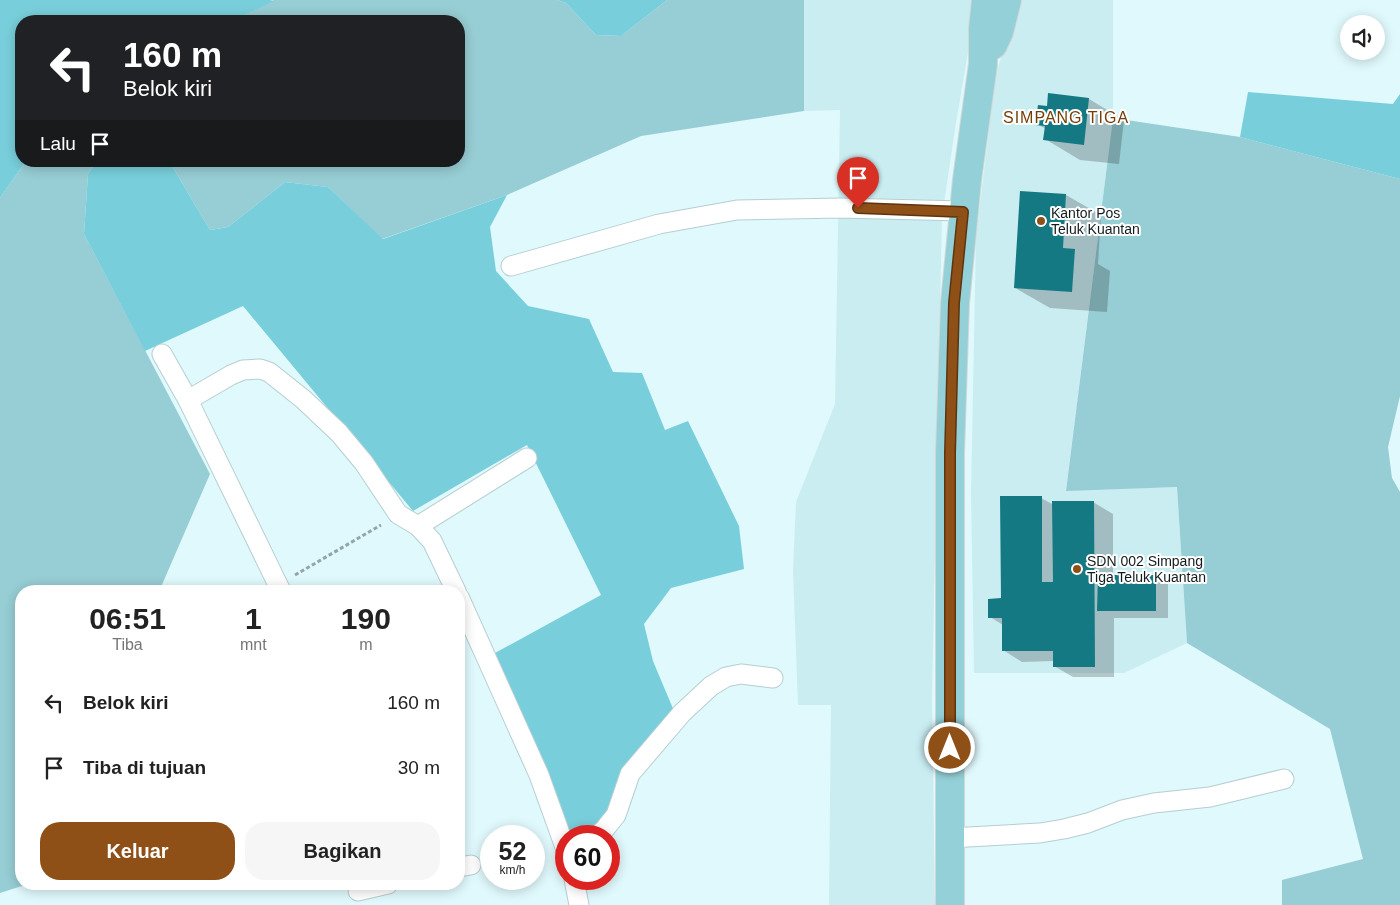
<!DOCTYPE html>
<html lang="id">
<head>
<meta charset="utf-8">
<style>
	:root { --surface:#fff; --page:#f6f6f6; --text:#222; --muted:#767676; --accent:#8f5018 }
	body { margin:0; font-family:Arial,sans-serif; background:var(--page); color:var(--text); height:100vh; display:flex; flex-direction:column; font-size:19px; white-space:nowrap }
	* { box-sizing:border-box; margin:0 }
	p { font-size:16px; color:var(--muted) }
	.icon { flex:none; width:28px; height:28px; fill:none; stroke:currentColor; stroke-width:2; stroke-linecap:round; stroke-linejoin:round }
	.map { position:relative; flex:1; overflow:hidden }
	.side { position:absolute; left:15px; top:585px; width:450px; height:305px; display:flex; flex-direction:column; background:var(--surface); border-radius:20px; box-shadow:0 2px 12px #0003 }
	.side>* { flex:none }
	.hud { position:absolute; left:15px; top:15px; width:450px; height:152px; border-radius:20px; box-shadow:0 2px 12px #0003; background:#202124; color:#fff; overflow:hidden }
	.controls { position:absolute; left:1340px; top:15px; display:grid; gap:10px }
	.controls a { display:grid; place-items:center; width:45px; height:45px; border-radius:50%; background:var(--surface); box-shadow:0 2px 12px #0003; font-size:25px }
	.speed { position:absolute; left:480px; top:825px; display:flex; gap:10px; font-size:25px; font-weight:700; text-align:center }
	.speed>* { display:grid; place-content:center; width:65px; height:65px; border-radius:50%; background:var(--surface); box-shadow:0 2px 12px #0003; line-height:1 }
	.speed small { font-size:12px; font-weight:400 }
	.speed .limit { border:8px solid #d22; background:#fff; color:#111 }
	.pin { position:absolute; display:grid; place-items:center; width:42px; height:42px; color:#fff; margin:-51px -21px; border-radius:50% 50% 50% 0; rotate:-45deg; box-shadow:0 0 5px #0007 }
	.pin .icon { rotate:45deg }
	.me { position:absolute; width:55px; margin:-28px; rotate:0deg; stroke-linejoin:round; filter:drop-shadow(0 0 4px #0008) }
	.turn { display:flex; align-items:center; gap:18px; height:105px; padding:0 25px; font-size:22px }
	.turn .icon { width:65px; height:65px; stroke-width:2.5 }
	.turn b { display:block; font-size:35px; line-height:42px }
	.then { display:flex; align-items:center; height:48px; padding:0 25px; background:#0003; gap:10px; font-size:19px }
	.eta { display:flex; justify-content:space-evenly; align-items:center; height:85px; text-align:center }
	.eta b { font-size:30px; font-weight:700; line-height:35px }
	.action { display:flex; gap:10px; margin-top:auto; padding:10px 25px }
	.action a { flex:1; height:58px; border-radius:20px; background:var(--accent); color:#fff; font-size:20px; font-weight:700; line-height:58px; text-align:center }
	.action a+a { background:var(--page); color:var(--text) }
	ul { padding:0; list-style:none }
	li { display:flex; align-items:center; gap:15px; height:65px; padding:0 25px }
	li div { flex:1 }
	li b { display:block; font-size:19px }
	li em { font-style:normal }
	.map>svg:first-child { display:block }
	.built { fill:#caedf2 }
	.green { fill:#97cdd4 }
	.forest { fill:#78cfdb }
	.shadow { fill:#0003 }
	.building { fill:#157984 }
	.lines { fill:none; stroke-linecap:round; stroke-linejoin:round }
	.street-casing { stroke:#b6ced1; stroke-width:21 }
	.primary-casing { stroke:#d5d6d6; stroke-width:30 }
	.path { stroke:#93a5a8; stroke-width:3; stroke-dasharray:4 2.5; stroke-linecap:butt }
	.street { stroke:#fff; stroke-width:19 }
	.primary { stroke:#94d0d7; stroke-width:28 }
	.route-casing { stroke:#5d3410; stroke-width:12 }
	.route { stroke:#8f5018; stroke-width:9 }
	.poi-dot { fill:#8f5018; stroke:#fff; stroke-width:2 }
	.labels { text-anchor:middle; stroke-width:4; stroke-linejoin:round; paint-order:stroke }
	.poi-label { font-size:14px; fill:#131c1d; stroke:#fff; text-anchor:start }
	.quarter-label { font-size:16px; letter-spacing:1px; fill:#763e05; stroke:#fff }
</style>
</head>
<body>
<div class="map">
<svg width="1400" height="905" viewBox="0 0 1400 905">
	<rect width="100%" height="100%" fill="#e0f9fc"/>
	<g class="built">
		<path d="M804 0H977L956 123 942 216 932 699 935 905H829L831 705H798L793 570 796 502 835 404 840 110 804 111Z"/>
		<path d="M1021 0H1113V118L1066 490 1177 487 1187 643 1124 673H974L971 494 976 237 996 73Z"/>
	</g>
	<g class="green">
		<path d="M274 0H557L566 3 596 35 621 36 667 0H804V111L641 136 507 195 382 239 328 187 285 182 228 227 210 230 169 161H459V21H232Z"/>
		<path d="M1113 118 1240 137 1400 179V396L1388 447 1392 478 1400 492V905H1282V880L1363 859 1330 729 1187 643 1177 487 1066 491Z"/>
		<path d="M26 161H97L88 174 84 234 210 474 161 587 164 591H21V884H28L0 893V198Z"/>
	</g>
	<g class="forest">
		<path d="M0 0H270L274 1 232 21H21V161H26L0 198Z"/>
		<path d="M557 0H667L621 36 596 35 566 3Z"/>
		<path d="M1248 92 1393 104 1400 94V179L1240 137Z"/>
		<path d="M97 161H169L210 230 228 227 285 182 328 187 383 239 507 195 490 227 496 271 528 306 589 319 613 372 642 373 665 430 688 421 739 526 744 569 671 588 644 624 653 661 674 711 651 735 619 777 611 812 589 829 568 832 548 772 495 653 601 595 527 445 413 511 243 306 145 351 84 234 88 174Z"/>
	</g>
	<g class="shadow">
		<path d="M1089 99 1124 120 1119 164 1080 160 1045 139 1046 129 1037 124 1048 107Z"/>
		<path d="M1021 192 1066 195 1101 215 1098 264 1110 271 1107 312 1050 308 1015 288Z"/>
		<path d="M1041 498 1054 505 1093 502 1113 514V576H1155L1168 584V618H1114V677H1073L1054 666V661L1022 662 1003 650V625L990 617 1003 600Z"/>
	</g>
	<g class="building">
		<path d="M1048 93 1089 98 1084 145 1043 140 1045 126 1035 125 1038 105 1047 106Z"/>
		<path d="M1020 191 1066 194 1063 248 1075 249 1072 292 1014 288Z"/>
		<path d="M1000 496H1042V582H1053L1052 501H1094L1095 667H1053V651H1002V618H988V599L1001 598Z"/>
		<path d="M1098 575H1156V611H1097Z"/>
	</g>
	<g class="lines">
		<defs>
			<g id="street">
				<path d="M511 266 659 224 737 210 840 208 963 211"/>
				<path d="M162 354 188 400 281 591"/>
				<path d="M188 400 231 375 243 370 260 369 269 372 303 399 339 433 364 463 398 514 418 526 432 541 456 591"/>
				<path d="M418 526 527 458"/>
				<path d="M459 597 539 775 566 850"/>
				<path d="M596 836 604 830 616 815 630 774 682 713 711 686 726 677 741 674 773 678"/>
				<path d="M950 838 1040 833 1064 829 1088 823 1122 810 1154 803 1210 797 1284 779"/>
				<path d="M459 867 471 865"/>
				<path d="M574 879 579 905"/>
				<path d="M358 891 388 884"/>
			</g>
			<g id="primary">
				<path d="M993 45 999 32 1007 0"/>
				<path d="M950 905V453L955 303 967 180 983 64V29L986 0"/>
			</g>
		</defs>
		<use href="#street" class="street-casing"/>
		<use href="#primary" class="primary-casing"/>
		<path class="path" d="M295 575 381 525"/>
		<use href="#street" class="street"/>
		<use href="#primary" class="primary"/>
	</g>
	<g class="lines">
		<defs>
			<path id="route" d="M858 208 963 212 954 303 950 453V748"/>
		</defs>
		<use href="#route" class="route-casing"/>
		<use href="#route" class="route"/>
	</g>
	<g class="poi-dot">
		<circle cx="1041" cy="221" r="5"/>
		<circle cx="1077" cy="569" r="5"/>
	</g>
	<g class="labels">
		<g class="poi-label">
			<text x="1051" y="218">Kantor Pos<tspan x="1051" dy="16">Teluk Kuantan</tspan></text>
			<text x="1087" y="566">SDN 002 Simpang<tspan x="1087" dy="16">Tiga Teluk Kuantan</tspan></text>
		</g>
		<g class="quarter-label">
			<text x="1066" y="123">SIMPANG TIGA</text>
		</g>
	</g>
</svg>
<div class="controls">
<a><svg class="icon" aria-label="sound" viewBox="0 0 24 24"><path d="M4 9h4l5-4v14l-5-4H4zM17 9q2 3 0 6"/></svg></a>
</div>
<div class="speed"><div>52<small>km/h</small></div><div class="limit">60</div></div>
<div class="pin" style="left:858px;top:208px;background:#d93025"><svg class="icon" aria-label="arrive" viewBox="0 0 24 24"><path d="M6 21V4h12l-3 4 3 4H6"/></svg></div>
<svg class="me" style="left:950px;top:748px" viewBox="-20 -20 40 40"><circle r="17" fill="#8f5018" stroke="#fff" stroke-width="3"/><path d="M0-11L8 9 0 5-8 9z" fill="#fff"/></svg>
<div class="hud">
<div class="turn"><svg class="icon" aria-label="left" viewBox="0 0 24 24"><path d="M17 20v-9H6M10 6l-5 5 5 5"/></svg><div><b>160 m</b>Belok kiri</div></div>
<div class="then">Lalu<svg class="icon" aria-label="arrive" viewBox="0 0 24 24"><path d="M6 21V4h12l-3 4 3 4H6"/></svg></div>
</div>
<section class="side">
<div class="eta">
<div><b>06:51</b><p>Tiba</p></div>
<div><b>1</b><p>mnt</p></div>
<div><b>190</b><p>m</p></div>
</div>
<ul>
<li><svg class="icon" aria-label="left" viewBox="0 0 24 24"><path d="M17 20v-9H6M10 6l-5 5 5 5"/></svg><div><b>Belok kiri</b></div><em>160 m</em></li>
<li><svg class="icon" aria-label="arrive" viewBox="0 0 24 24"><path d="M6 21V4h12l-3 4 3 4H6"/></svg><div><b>Tiba di tujuan</b></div><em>30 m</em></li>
</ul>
<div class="action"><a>Keluar</a><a>Bagikan</a></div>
</section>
</div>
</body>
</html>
